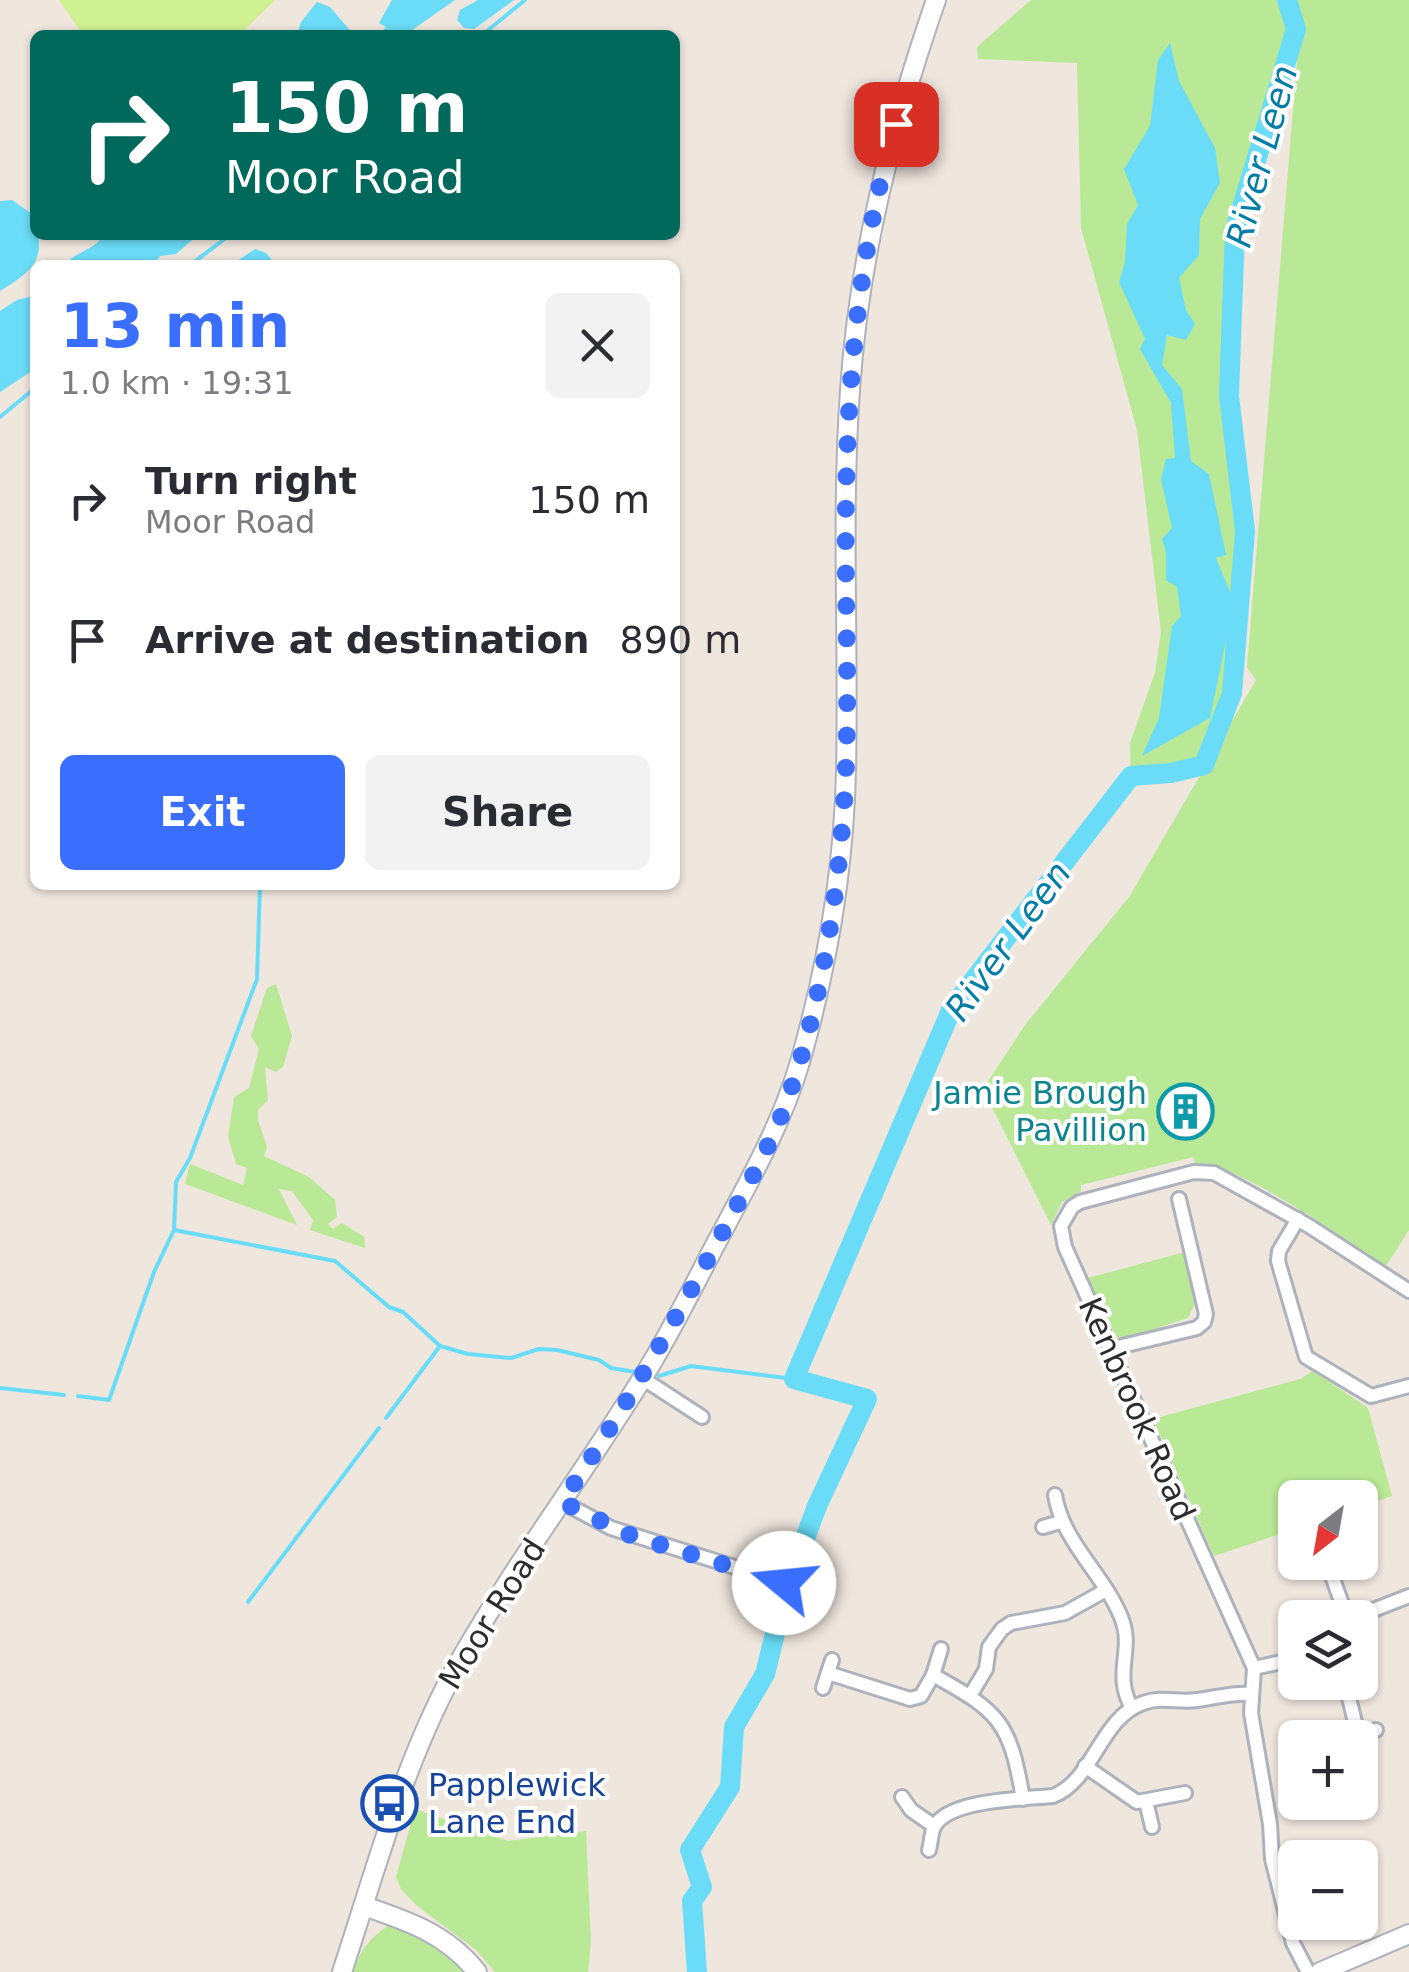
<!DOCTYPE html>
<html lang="en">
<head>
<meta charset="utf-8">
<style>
	:root { --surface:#fff; --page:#f2f2f3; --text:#2b2b33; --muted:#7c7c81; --accent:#3a6eff }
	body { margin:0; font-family:"DejaVu Sans",sans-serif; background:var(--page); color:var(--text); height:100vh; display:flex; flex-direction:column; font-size:38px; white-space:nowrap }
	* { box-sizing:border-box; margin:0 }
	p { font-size:32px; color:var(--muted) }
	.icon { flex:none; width:55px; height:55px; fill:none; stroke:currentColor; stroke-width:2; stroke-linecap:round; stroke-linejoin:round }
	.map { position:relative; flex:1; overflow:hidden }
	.details { position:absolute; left:30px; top:260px; width:650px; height:630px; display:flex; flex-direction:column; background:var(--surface); border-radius:15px; box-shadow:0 2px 8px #0004 }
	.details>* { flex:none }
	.guide { position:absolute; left:30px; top:30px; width:650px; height:210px; border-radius:15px; box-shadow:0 2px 8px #0004; background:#00695c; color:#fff; overflow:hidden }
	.needle { width:65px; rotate:211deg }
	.tools { position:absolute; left:1278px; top:1480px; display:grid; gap:20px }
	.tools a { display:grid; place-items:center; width:100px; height:100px; border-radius:15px; background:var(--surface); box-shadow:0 2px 8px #0004; font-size:50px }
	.pin { position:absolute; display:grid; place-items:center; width:85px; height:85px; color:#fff; margin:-42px; border-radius:20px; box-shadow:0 5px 15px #0006 }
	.me { position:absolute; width:110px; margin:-55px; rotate:287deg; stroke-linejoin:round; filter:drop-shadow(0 0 8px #0008) }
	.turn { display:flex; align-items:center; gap:35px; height:210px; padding:0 30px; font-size:45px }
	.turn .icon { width:130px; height:130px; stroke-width:2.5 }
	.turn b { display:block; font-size:70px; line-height:85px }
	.round { display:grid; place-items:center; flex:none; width:105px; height:105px; border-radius:15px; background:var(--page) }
	.headline { display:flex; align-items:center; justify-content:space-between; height:170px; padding:0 30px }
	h1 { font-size:60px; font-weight:600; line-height:75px; color:var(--accent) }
	.cta { display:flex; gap:20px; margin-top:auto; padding:20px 30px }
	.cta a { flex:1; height:115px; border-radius:15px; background:var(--accent); color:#fff; font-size:40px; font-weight:600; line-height:115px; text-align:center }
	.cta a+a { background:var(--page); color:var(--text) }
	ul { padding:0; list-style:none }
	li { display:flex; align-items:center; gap:30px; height:140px; padding:0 30px }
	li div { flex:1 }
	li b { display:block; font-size:38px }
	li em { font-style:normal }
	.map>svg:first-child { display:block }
	.green { fill:#b9e996 }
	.pitch { fill:#cff192 }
	.water { fill:#6adcf7 }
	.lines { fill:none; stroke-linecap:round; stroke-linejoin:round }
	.stream { stroke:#6adcf7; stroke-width:4 }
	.river { stroke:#6adcf7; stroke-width:20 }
	.street-casing { stroke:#aeb2bd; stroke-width:18 }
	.secondary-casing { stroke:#aeb2bd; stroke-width:22 }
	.street { stroke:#fff; stroke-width:12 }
	.secondary { stroke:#fff; stroke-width:18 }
	.route { stroke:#3a6eff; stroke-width:18; stroke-dasharray:0 32.4 }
	.labels { text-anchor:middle; stroke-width:8; stroke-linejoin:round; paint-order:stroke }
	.culture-label { font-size:32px; fill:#0d838f; stroke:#fff; text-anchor:end }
	.street-label { font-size:32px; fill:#2c2c2c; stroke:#fff }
	.transit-label { font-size:32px; fill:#164399; stroke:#fff; text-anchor:start }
	.water-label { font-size:35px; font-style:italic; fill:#047ca8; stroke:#fff }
</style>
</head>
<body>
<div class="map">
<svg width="1409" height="1972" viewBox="0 0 1409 1972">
	<rect width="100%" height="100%" fill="#efe6de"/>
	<g class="green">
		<path d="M1031 0H1283L1292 29 1235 230 1229 396 1245 531 1232 693 1204 765 1171 773 1131 776 1130 743 1155 673 1161 632 1137 430 1081 228 1077 63 978 59 977 47Z"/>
		<path d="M1291 0H1409V1230L1386 1266C1347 1241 1237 1162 1195 1163L1193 1157 1081 1185V1191L1062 1202 1051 1225 983 1089 1025 1025 1129 897 1256 680 1247 667 1300 25Z"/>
		<path d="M276 984 292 1036 283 1067 276 1072 265 1067 268 1100 258 1110V1120L267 1147 264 1156 309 1177 335 1200 337 1217 328 1224 333 1229 342 1223 364 1237 365 1248 310 1230 313 1220 292 1191 279 1189 297 1225 185 1184 190 1164 243 1185 247 1168 236 1164 228 1137 234 1097 249 1088 259 1049 251 1036 267 988Z"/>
		<path d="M1185 1252 1195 1304 1188 1318 1160 1327 1156 1332 1129 1338 1116 1337 1088 1278Z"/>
		<path d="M1313 1371 1368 1408 1392 1496 1360 1507V1498H1295V1529L1214 1556 1153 1419 1300 1379Z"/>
		<path d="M415 1809 508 1841 586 1831 591 1942 588 1972H495L476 1950 416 1905 401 1889 396 1877Z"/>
		<path d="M391 1924C423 1929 446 1950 467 1972H353C360 1949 371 1937 391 1924Z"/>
	</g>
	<path class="pitch" d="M59 0H275L239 35H83Z"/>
	<g class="water">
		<path d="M392 0H455L405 35H379L386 27 379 23Z"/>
		<path d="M478 0H514L474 29 464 28 457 20 460 10Z"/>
		<path d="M317 2 330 7 354 35H297L301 22Z"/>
		<path d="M1170 43 1179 81 1215 148 1220 183 1200 219 1199 255 1179 278 1186 310 1195 324 1186 340 1167 335 1162 365 1182 389 1191 461 1209 474 1226 555 1216 558 1234 602 1210 718 1142 756 1159 718 1172 626 1181 616 1177 587 1166 580V552L1162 539 1172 528 1161 479 1166 459 1175 458 1171 403 1140 349 1145 339 1119 282 1125 262 1127 224 1138 205 1124 169 1150 126 1158 60Z"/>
		<path d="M12 200 32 214C47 257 38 268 0 291V201Z"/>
		<path d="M103 235H198L176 254 160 256 154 265H65C75 251 96 250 103 235Z"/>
		<path d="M255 249 266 253 276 265H231Z"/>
		<path d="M33 296 35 369 0 392V311L17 300Z"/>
	</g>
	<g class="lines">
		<g class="stream">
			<path d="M482 35 525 0"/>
			<path d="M190 265 230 235"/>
			<path d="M0 417 35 388"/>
			<path d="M174 1230 335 1261 389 1307 403 1312 440 1346 468 1354 511 1358 539 1349 557 1350 599 1360 611 1368 635 1372"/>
			<path d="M659 1376 691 1366 794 1379"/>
			<path d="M0 1388 64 1395"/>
			<path d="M78 1396 109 1400 154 1272 174 1230 176 1182 190 1158 257 979 260 885"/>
			<path d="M386 1418 440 1346"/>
			<path d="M248 1602 379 1428"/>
		</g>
		<path class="river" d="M697 1972 692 1901 702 1887 690 1850 730 1787 734 1727 765 1674 785 1593 817 1506 867 1399 794 1379 952 1008 1131 776 1171 773 1204 765 1232 693 1245 531 1229 396 1235 230 1296 29 1287 0"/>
		<defs>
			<g id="street">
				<path d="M1298 1219 1279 1251 1278 1261 1306 1357 1371 1396 1409 1386"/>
				<path d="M1110 1349 1197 1328 1204 1322 1206 1314 1179 1199"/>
				<path d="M642 1378 702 1417"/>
				<path d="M1055 1495C1063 1543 1103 1573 1121 1617 1135 1650 1112 1673 1132 1708"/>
				<path d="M562 1502 611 1528 785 1583"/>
				<path d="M1043 1527 1060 1522"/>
				<path d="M1327 1562 1347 1618"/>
				<path d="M1353 1618 1409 1596"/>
				<path d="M1254 1668 1295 1659"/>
				<path d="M828 1673 910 1699 921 1696 933 1675C1000 1712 1010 1722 1023 1799"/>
				<path d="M933 1675 941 1649"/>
				<path d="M1345 1682 1358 1734"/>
				<path d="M823 1688 832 1660"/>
				<path d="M970 1696 986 1669 989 1647 1002 1629 1011 1623 1065 1613 1106 1590"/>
				<path d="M1346 1738 1376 1730"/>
				<path d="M1085 1766 1137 1802 1185 1793"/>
				<path d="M902 1797 911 1810 934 1826"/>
				<path d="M1146 1801 1152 1827"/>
				<path d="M929 1850C931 1843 931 1833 934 1827 948 1799 1024 1799 1053 1796 1094 1780 1100 1718 1143 1703 1162 1696 1179 1703 1197 1700 1216 1698 1233 1692 1251 1694"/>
				<path d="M1308 1972 1293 1943 1272 1859 1270 1824 1251 1713 1254 1668 1065 1247 1061 1226 1072 1207 1080 1202 1194 1172 1214 1173 1309 1226 1409 1291"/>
			</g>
			<g id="secondary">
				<path d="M364 1906C408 1921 447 1934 477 1972"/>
				<path d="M342 1972C377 1866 406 1754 462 1657 520 1556 591 1464 651 1364 676 1322 698 1277 721 1234 751 1178 782 1123 800 1062 827 968 844 868 846 770 849 644 841 517 850 390 859 256 892 127 936 0"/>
				<path d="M1320 1972 1409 1934"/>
			</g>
		</defs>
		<use href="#street" class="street-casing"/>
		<use href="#secondary" class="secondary-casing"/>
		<use href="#street" class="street"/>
		<use href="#secondary" class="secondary"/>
	</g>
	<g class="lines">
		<path class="route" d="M784 1583 632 1536 562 1502C620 1416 671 1328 720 1237 742 1195 767 1153 784 1109 817 1019 834 923 842 829 852 719 844 607 846 497 848 372 860 245 896 124"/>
	</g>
	<defs>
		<symbol id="building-ring" viewBox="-11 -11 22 22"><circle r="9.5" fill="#fff" stroke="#0f9aa8" stroke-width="1.5"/><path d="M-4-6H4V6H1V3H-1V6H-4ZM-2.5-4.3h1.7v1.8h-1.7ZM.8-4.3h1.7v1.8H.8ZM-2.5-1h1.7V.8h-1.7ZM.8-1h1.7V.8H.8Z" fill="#0f9aa8"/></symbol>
		<symbol id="bus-ring" viewBox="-11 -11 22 22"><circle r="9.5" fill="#fff" stroke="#1a4fb4" stroke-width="1.5"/><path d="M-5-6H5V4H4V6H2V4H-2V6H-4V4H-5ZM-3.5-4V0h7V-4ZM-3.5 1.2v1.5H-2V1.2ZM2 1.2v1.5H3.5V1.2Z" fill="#1a4fb4"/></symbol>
	</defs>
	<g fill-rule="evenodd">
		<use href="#building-ring" x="1154" y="1080" width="63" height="63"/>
		<use href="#bus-ring" x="358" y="1772" width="63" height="63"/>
	</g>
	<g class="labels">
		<g class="culture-label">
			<text x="1147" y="1104">Jamie Brough<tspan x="1147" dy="37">Pavillion</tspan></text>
		</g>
		<g class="street-label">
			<text transform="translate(1137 1409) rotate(66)" y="11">Kenbrook Road</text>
			<text transform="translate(492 1614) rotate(-58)" y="11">Moor Road</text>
		</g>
		<g class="transit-label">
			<text x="428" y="1796">Papplewick<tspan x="428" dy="37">Lane End</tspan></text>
		</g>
		<g class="water-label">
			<text transform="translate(1262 156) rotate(-75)" y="12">River Leen</text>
			<text transform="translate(1008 941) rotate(-54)" y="12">River Leen</text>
		</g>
	</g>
</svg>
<div class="tools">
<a><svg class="needle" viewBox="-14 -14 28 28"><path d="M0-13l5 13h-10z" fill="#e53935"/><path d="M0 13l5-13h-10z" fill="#7c7c81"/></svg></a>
<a><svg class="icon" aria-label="layers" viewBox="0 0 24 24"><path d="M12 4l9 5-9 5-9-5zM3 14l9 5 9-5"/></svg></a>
<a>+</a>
<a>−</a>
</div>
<div class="pin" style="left:896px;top:124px;background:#d93025"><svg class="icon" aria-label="arrive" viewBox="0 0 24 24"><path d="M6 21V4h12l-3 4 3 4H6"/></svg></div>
<svg class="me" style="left:784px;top:1583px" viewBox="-20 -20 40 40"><circle r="19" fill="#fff"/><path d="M0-13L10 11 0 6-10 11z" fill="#3a6eff"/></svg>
<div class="guide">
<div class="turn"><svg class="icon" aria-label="right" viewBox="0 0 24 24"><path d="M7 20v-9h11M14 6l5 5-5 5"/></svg><div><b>150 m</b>Moor Road</div></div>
</div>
<section class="details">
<div class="headline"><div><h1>13 min</h1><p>1.0 km · 19:31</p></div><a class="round"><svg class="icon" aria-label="close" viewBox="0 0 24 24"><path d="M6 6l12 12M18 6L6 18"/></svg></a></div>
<ul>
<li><svg class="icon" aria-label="right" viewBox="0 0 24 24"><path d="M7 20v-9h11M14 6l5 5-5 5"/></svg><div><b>Turn right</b><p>Moor Road</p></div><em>150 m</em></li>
<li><svg class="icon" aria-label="arrive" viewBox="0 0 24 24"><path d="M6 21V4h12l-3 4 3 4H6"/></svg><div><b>Arrive at destination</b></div><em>890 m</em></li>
</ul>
<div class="cta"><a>Exit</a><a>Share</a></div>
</section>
</div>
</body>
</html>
